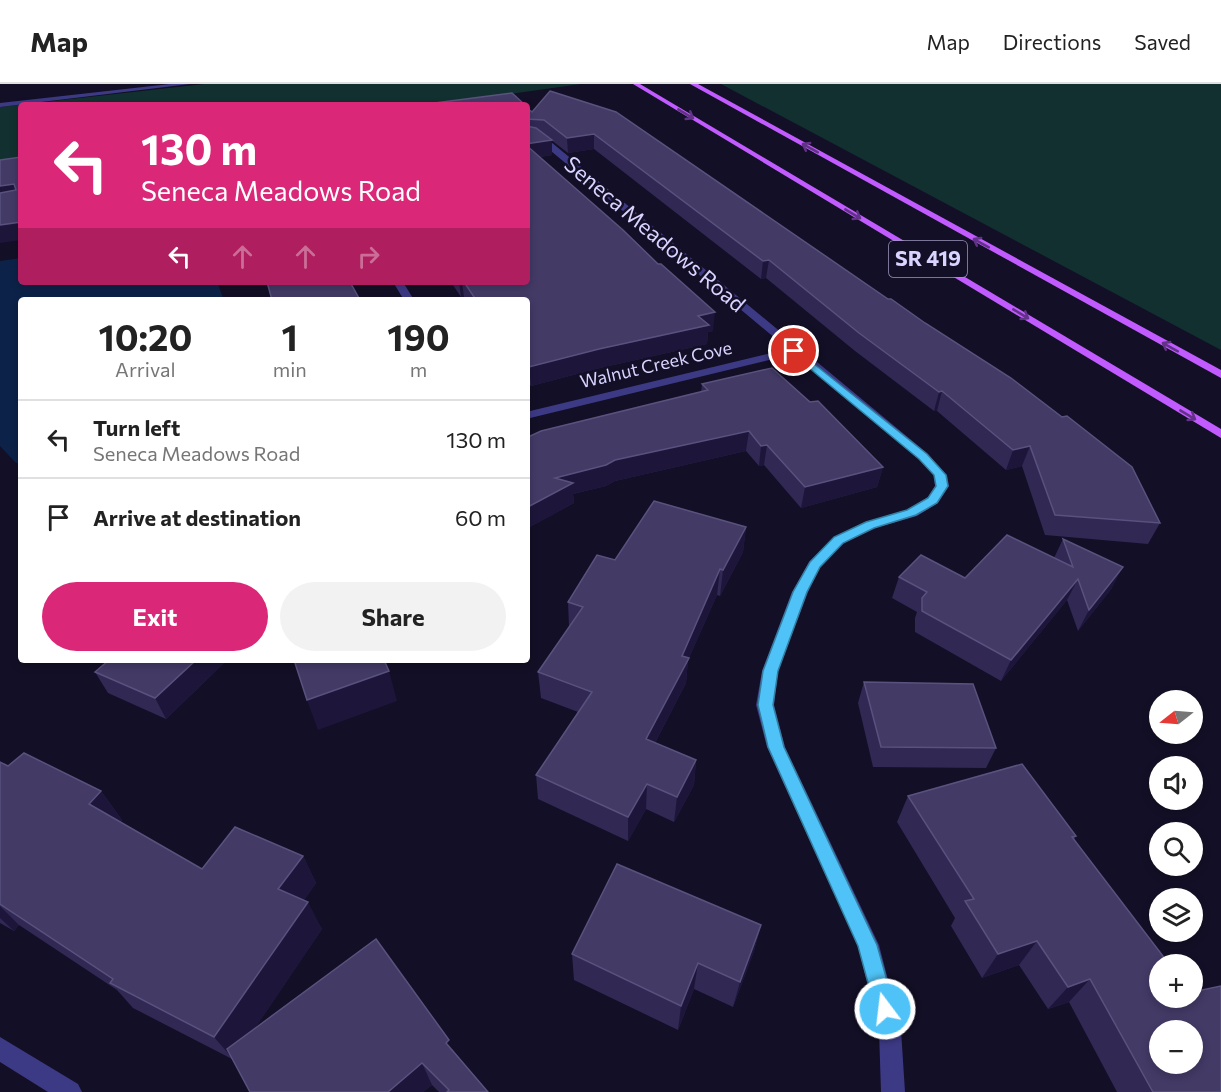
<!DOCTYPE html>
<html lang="en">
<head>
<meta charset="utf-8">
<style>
	:root { --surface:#fff; --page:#f2f2f2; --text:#222; --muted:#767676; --line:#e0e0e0; --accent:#db2777 }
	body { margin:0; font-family:Commissioner,sans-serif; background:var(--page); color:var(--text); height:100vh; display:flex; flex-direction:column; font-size:22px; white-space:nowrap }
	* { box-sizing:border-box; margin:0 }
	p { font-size:20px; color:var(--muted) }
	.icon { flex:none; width:33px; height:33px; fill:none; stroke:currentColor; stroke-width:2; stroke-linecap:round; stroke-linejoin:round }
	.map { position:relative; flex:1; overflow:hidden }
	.drawer { position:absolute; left:18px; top:213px; width:512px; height:366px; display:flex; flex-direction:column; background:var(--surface); border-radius:6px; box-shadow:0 3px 9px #0003 }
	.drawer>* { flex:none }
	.hud { position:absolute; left:18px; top:18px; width:512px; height:183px; border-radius:6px; box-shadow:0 3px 9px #0003; background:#db2777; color:#fff; overflow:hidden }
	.needle { width:39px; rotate:253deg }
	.controls { position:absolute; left:1149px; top:606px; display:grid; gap:12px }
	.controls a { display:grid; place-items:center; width:54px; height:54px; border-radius:50%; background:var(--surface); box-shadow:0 3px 9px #0003; font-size:30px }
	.pin { position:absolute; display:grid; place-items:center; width:51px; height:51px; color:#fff; margin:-26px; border:3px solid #fff; border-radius:50%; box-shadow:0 2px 6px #0007 }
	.me { position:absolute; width:66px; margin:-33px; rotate:345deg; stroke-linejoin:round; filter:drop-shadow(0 0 4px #0008) }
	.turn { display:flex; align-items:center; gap:21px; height:126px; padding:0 24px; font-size:27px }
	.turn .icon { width:78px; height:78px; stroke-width:2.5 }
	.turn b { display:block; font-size:42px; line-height:51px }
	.lanes { display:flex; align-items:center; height:57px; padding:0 24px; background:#0003; justify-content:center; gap:30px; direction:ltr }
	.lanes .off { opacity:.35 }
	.eta { display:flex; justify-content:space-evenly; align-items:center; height:102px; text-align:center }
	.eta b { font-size:36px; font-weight:700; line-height:42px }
	.primary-button { display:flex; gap:12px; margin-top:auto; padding:12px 24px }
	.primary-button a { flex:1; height:69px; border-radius:36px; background:var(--accent); color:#fff; font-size:24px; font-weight:700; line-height:69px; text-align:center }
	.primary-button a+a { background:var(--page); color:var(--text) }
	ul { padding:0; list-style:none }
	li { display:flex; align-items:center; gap:18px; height:78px; padding:0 24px; border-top:2px solid var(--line) }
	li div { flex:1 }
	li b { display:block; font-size:22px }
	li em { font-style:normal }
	header { display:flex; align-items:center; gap:36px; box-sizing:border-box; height:84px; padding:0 30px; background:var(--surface); border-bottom:2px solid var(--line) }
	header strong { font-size:28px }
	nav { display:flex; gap:33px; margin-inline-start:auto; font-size:21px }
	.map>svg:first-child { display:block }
	.green { fill:#12302f }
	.water { fill:#0c2248 }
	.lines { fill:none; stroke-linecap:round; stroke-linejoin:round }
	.minor { fill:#3d3a85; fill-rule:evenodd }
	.major { fill:#c25bff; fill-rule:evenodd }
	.wall { fill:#312854 }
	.shaded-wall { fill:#1d163a }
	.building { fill:#433a66; stroke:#5a527e; stroke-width:1.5; fill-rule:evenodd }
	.oneway { stroke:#623188 }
	.route { fill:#4fc3f7; stroke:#337fa1; stroke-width:1.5 }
	.labels { text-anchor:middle; stroke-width:5; stroke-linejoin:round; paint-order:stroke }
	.far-street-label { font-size:18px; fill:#d9d4ff; stroke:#130f26 }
	.shield { fill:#130f26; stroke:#9e99be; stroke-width:1.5 }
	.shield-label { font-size:21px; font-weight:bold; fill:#d9d4ff }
	.street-label { font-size:22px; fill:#d9d4ff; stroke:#130f26 }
</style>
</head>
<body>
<header>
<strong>Map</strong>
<nav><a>Map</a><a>Directions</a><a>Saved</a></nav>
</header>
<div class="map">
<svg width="1221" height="1008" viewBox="0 0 1221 1008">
	<rect width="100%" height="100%" fill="#130f26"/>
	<g class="green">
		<path d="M204 0H581L431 21H21V81L0 85V23Z"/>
		<path d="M721 0H1221V266Z"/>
	</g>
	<path class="water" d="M21 174V198H217L224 216H21V381L15 378 0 362V177Z"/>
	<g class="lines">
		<g class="minor">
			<path d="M170 0H190L0 23V19Z"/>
			<path d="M526 51 543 52 551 58 927 369 947 391 949 402 938 419 917 432 875 444 844 459 820 484 808 508 778 587 774 621 785 663 879 861 901 946 905 1008H881L879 946 858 862 767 663 756 621 762 587 792 508 809 478 834 453 865 438 907 426 928 413 935 402 934 392 919 375 794 270 526 335V328L788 265 545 62 538 56 526 55Z"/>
			<path d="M393 198H403L414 216H404Z"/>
			<path d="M0 953 78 1000 82 1008H48L0 978Z"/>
		</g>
		<g class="major">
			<path d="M633 0H640L1221 345V354Z"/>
			<path d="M690 0H698L1221 286V294Z"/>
		</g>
	</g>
	<g class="wall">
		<path d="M550 7 1160 439 1148 460 1045 451 1022 382 1006 386 937 327H934L855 267 766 194 761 195 594 65 568 69 546 52 552 71 540 73 713 247 708 248 707 260 600 284 531 302 526 296V216H466L464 213H461L451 198H526V23L532 28Z"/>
		<path d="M702 300 883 383 877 403 801 424 764 381 759 382 746 367 615 397 606 402 573 410 574 419 526 445 701 308Z"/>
		<path d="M746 443 743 468 720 512 717 511 688 576 686 599 655 659 696 676 694 701 674 738 646 725 628 757 538 715 536 691 578 628 541 614 538 588 569 543 568 518Z"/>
		<path d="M1063 455 1112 504 1078 547 1067 516 1001 597 915 548V534L917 528 892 514 899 493 965 494 1054 474Z"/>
		<path d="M109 576H227L166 635 108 609 95 588Z"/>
		<path d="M864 598 996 664 986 684 873 683 858 619Z"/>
		<path d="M0 678 8 682 101 707 122 736 120 738 202 785 303 772 316 799 304 816 322 845 255 944 452 965 488 1008H439L432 1001 423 1008H250L232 975 133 924 117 906 19 841 14 847 0 839Z"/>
		<path d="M908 712 1076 752 1074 756 1221 1008H1117L1069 918 1048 925 1019 881 982 894 951 842 955 834 897 738Z"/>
		<path d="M761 841 754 867 733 923 694 905 678 946 574 896 572 870Z"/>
	</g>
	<g class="shaded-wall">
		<path d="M594 50V65L568 69 567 54Z"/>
		<path d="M552 56V71L526 75V60Z"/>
		<path d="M14 100 21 116 0 119V102Z"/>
		<path d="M21 138V156L0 159V141Z"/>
		<path d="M769 176 766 194 761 195 763 177Z"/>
		<path d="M459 198H462L464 213H461Z"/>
		<path d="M715 228 713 247 708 248 707 260 600 284 531 302 529 283 698 232Z"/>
		<path d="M942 307 937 327H934L939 308Z"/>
		<path d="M749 347 746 367 615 397 606 402 573 410 574 419 526 445V424L555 394 615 376Z"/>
		<path d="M767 361 764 381 759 382 761 362Z"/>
		<path d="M1030 362 1022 382 1006 386 1013 366Z"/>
		<path d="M883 383 877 403 801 424 805 403Z"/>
		<path d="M746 443 743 468 720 512 723 486Z"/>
		<path d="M1123 483 1112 504 1078 547 1089 526Z"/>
		<path d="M720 485 717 511 688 576 686 599 644 680 646 655Z"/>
		<path d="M1078 495 1067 516 1001 597 1011 576Z"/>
		<path d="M196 576H227L166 635 155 614Z"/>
		<path d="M389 587 397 617 318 646 307 616Z"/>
		<path d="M696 676 694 701 674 738 677 713Z"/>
		<path d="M647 700 646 725 628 757V733Z"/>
		<path d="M101 707 122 736 110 748 89 720Z"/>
		<path d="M303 772 316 799 293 832 278 805Z"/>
		<path d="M308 818 322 845 234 976 214 953Z"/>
		<path d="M0 822 19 841 14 847 0 834Z"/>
		<path d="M761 841 754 867 733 923 740 898Z"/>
		<path d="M1037 857 1019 881 982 894 998 870Z"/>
		<path d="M698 879 694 905 678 946 681 922Z"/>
		<path d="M1090 895 1069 918 1048 925 1068 903Z"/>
		<path d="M422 979 432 1001 423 1008H388Z"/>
	</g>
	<g class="building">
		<path d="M550 7 616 28 888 215H891L925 239 1011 294 1062 333 1067 332 1132 383 1160 439 1055 431 1030 362 1013 366 942 307 939 308 859 249 769 176 763 177 594 50 567 54 544 36 526 35V23L532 28Z"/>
		<path d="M512 9 525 21H419Z"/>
		<path d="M526 42 536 44 552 56 526 60Z"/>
		<path d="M526 61 623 146 658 180H661L715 228 698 232 709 241 599 265 529 283 526 279V216H476L464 198H526Z"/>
		<path d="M21 73V138L0 141V109L16 106 14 100 0 102V76Z"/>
		<path d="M267 198H350L360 216H272Z"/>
		<path d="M772 284 810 318 818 317 883 383 805 403 767 361 761 362 749 347 615 376 606 381 555 394 573 399 526 424V354L541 347 708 306 702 300Z"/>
		<path d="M654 417 746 443 723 486 720 485 682 572 689 574 646 655 696 676 677 713 647 700 628 733 536 691 592 608 538 588 583 523 568 518 597 471 615 476Z"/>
		<path d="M1007 451 1073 483 1063 455 1123 483 1089 526 1078 495 1011 576 922 527V514L927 508 899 493 921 471 965 494Z"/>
		<path d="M109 576H196L155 614 95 588Z"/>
		<path d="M294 576H384L389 587 307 616Z"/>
		<path d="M864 598 973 600 996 664 881 663Z"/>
		<path d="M24 669 101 707 89 720 202 785 235 743 303 772 278 805 308 818 214 953 110 899 113 895 0 820V678L8 682Z"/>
		<path d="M1022 680 1076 752 1072 753 1169 880H1160V914H1192V908L1221 902V1008H1153L1090 895 1068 903 1037 857 998 870 965 817 974 815 908 712ZM1160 946H1192V980H1160Z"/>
		<path d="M617 780 761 841 740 898 698 879 681 922 572 870Z"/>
		<path d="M376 855 449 956 446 959 488 1008H447L449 1006 422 979 388 1008H250L227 965Z"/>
	</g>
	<defs><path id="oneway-shaft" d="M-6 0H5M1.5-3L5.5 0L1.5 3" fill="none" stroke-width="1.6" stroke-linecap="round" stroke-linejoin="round" transform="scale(1.5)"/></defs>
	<g class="oneway">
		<use href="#oneway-shaft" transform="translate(686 30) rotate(31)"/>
		<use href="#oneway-shaft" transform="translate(810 64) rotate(-151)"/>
		<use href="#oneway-shaft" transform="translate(853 130) rotate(31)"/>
		<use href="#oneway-shaft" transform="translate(981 159) rotate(-151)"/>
		<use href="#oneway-shaft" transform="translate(1021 230) rotate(31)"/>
		<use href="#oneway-shaft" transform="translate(1170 263) rotate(-151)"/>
		<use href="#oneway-shaft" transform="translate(1188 331) rotate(31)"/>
	</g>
	<path class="route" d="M794 264 927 370 946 391 948 402 937 419 916 431 874 444 843 459 820 483 807 508 778 587 773 621 784 663 877 861 895 925 892 932 885 935 877 932 858 862 768 663 758 621 763 587 793 508 810 478 834 453 866 438 907 426 928 414 936 402 934 391 919 375 791 269V265Z"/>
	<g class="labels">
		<g class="far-street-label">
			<text transform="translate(656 281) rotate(-13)" y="6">Walnut Creek Cove</text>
		</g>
		<rect class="shield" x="889" y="157" width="78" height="36" rx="4.5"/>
		<g class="shield-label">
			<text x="928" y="182">SR 419</text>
		</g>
		<g class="street-label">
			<text transform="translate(655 150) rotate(40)" y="8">Seneca Meadows Road</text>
		</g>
	</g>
</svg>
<div class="controls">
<a><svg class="needle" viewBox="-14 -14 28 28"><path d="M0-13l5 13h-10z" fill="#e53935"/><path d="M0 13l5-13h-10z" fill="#767676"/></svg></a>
<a><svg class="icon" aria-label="sound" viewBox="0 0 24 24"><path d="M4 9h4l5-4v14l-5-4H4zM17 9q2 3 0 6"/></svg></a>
<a><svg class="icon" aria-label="search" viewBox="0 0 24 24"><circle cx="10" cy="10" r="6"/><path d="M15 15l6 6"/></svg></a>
<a><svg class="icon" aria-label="layers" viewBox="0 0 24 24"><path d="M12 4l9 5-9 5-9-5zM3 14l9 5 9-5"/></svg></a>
<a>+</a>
<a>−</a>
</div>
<div class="pin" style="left:794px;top:267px;background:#d93025"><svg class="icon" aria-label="arrive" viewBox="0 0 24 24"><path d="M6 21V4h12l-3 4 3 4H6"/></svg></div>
<svg class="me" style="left:885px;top:925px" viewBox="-20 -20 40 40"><circle r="17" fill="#4fc3f7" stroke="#fff" stroke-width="3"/><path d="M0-11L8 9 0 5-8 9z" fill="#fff"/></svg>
<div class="hud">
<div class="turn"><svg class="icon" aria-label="left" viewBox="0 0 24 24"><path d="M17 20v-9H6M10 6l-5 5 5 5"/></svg><div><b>130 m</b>Seneca Meadows Road</div></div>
<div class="lanes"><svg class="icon" aria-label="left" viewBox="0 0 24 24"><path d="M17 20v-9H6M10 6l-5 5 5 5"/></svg><svg class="icon off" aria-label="ahead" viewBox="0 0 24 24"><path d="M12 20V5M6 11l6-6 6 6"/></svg><svg class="icon off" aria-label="ahead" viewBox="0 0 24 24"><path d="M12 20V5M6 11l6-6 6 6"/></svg><svg class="icon off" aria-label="right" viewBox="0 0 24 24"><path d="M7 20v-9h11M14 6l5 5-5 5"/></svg></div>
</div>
<section class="drawer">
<div class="eta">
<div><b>10:20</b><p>Arrival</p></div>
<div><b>1</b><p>min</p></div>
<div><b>190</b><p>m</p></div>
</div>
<ul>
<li><svg class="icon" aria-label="left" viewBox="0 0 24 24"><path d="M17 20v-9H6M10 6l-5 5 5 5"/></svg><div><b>Turn left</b><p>Seneca Meadows Road</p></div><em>130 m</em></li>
<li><svg class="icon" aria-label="arrive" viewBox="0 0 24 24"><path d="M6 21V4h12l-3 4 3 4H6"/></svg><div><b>Arrive at destination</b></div><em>60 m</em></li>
</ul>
<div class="primary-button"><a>Exit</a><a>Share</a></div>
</section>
</div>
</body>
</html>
